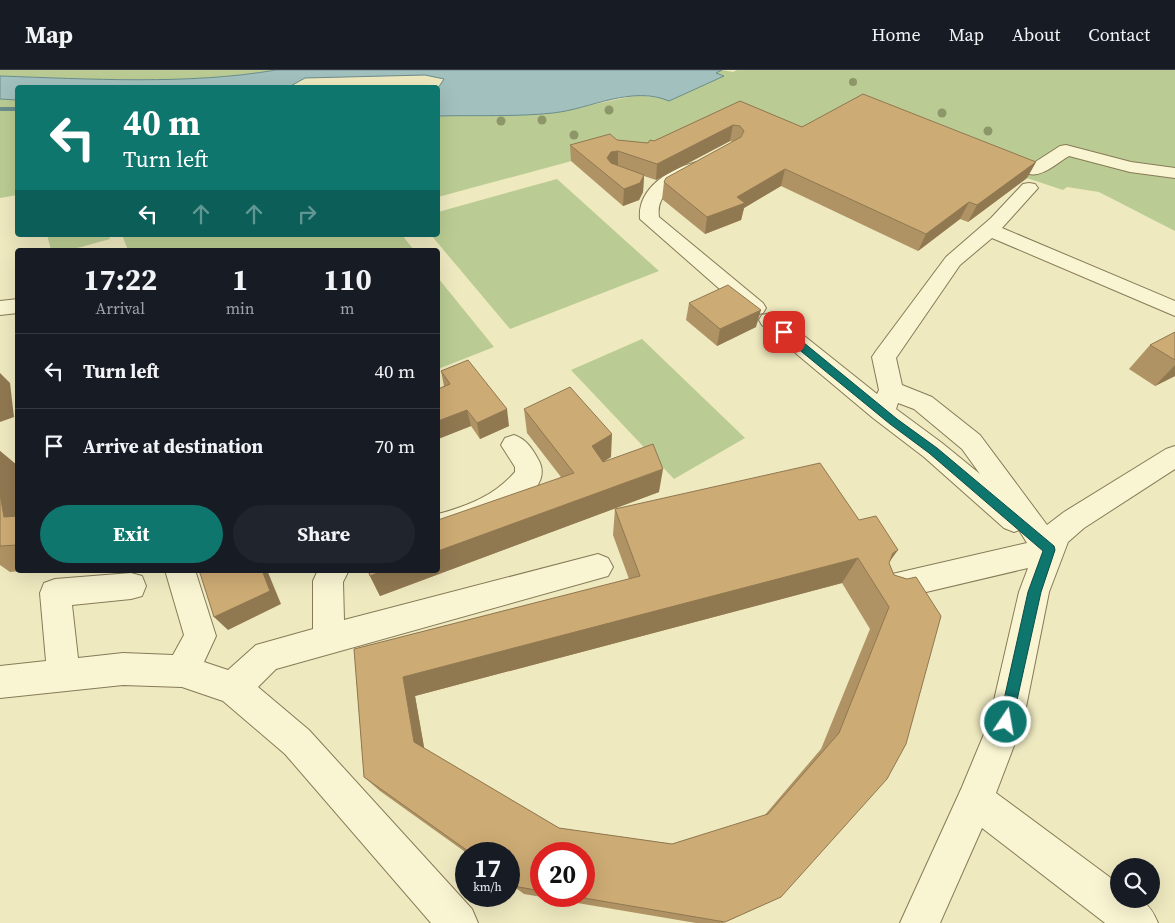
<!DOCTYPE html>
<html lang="en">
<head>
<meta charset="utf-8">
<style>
	:root { --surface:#171b24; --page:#20242c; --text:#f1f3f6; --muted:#9ea1a6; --line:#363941; --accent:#0f766e }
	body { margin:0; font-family:"Source Serif 4",serif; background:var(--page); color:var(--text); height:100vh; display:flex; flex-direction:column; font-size:19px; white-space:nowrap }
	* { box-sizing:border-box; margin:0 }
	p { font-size:16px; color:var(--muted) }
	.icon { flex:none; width:28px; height:28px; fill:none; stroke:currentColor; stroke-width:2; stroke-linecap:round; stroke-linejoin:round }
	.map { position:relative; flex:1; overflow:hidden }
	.drawer { position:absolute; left:15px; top:178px; width:425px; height:325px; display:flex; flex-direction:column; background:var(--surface); border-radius:5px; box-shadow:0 5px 20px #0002 }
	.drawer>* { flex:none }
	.guide { position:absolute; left:15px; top:15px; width:425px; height:152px; border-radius:5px; box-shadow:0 5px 20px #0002; background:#0f766e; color:#fff; overflow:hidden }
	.controls { position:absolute; left:1110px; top:788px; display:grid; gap:10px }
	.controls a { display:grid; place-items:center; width:50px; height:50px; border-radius:50%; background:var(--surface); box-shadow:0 5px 20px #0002; font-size:25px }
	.speed { position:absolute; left:455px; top:772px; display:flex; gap:10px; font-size:25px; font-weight:700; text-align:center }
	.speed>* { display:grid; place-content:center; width:65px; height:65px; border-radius:50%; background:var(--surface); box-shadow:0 5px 20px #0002; line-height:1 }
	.speed small { font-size:12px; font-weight:400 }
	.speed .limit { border:8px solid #d22; background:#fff; color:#111 }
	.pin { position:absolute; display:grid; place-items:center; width:42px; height:42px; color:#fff; margin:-21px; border-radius:10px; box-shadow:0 2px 8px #0006 }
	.me { position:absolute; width:55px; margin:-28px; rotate:12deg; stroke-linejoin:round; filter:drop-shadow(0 0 4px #0008) }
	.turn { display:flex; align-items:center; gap:18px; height:105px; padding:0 25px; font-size:22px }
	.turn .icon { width:65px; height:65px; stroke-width:2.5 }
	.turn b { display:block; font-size:35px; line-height:42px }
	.lanes { display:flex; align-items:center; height:48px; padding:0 25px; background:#0003; justify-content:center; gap:25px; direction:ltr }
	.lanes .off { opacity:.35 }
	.eta { display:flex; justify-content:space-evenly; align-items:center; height:85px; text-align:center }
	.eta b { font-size:30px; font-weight:700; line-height:35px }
	.button { display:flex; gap:10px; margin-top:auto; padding:10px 25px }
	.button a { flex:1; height:58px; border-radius:30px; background:var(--accent); color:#fff; font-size:20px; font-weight:700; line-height:58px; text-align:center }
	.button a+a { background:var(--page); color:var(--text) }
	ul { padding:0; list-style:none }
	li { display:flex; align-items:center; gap:15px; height:75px; padding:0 25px; border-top:1px solid var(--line) }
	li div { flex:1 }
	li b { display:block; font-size:19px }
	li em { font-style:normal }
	header { display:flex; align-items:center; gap:30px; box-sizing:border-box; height:70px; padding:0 25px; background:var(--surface); border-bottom:1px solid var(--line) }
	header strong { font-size:24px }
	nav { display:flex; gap:28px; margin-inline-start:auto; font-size:18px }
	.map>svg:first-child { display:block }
	.green { fill:#bacc93 }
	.water { fill:#a2c0bd; stroke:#6a8d8c }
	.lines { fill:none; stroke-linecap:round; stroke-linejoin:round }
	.stream { fill:#6a8d8c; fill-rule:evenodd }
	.minor-casing { stroke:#877a57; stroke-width:2 }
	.minor { fill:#f9f5d2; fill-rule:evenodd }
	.tree { fill:#8d9669 }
	.wall { fill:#b09364; fill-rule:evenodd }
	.shaded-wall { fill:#907851 }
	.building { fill:#cdab74; stroke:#907851; fill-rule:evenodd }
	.route { fill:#0f766e; stroke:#0a4d48 }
</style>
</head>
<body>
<header>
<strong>Map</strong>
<nav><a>Home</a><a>Map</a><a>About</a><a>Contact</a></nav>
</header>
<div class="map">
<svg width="1175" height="853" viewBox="0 0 1175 853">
	<rect width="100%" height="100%" fill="#eee9bf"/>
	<g class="green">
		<path d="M0 0H276C189 15 89 9 0 6Z"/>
		<path d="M722 0 733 2 737 0H1175V161L1099 122 1067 117 1063 120 1027 108 826 58 750 61 689 70 610 78 568 92 438 127V46L554 43 638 25 662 28 724 6 716 3Z"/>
		<path d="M0 29 18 30 17 125 0 128Z"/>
		<path d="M557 109 659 201 510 259 431 165H438V142Z"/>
		<path d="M47 165H109L110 169 70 180H51Z"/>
		<path d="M122 165H402L414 180H128Z"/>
		<path d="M438 208 494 277 438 299Z"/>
		<path d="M642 269 745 368 674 409 571 300Z"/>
	</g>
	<path class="water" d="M276 0H722L716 3 724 6 669 31C632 15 590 39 553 43 515 47 476 45 438 46V18L444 9 425 5 305 8 287 18H18L17 30 0 29V6C89 9 189 15 276 0Z"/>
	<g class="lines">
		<rect class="stream" x="0" y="37" width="18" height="4"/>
		<defs>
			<g id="minor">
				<path d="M1066 75 1131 92 1175 98V108L1130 102 1069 86C1057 93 1043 107 1029 104L1026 100 1029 96 1060 76Z"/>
				<path d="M697 92 703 93 706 97 703 101C683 111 655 120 659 147L763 233 766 238 763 243 755 245 747 243 640 149C637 118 670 98 697 92Z"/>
				<path d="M1029 113 1035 114 1038 118 1002 158 1175 231V246L992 168 960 195 896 288 902 315 932 327 980 365 1047 455 1064 442 1166 379 1175 376V399L1084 458 1068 472 1049 522 1023 652 996 723 1119 814V829C1142 829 1149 831 1158 853H1105L982 758 940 853H900L962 717 989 652 1019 522 1028 498 888 531 877 528 873 518 877 508 888 505 1027 473 1019 460 1014 462 1004 458 924 387 873 348 762 255 759 250 762 245 770 243 778 245 877 324 879 320 872 287 876 281 946 187 991 148 1023 114ZM898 333 914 339 962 379 980 404 942 373 896 339Z"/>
				<path d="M18 229V243L0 245V231Z"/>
				<path d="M514 365C526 369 532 378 538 389 562 429 464 462 438 468V444C468 436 494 426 515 402V397L501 375 505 368Z"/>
				<path d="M598 484 608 488 613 497 608 506 276 599 258 617 309 660 472 839 478 853H431L285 684 223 631 182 617 123 615 0 628V596L46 591 40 523 44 513 55 509 131 503 142 506 146 516 142 526 131 529 72 535 78 588 123 583 173 585 184 565 165 500H195L216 566 204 592 228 600 256 575 313 559V511L318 500H349L343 512 344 550Z"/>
			</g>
		</defs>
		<use href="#minor" class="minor-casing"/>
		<use href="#minor" class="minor"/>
	</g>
	<g class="tree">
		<circle cx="853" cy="12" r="4"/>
		<circle cx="609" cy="40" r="4.5"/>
		<circle cx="942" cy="43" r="4.5"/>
		<circle cx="542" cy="50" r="4.5"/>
		<circle cx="501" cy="51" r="4.5"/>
		<circle cx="988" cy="61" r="4.5"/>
		<circle cx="574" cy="65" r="4.5"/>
	</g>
	<g class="wall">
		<path d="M740 31 802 57 1036 92 1027 108 968 152 960 149 918 181 781 116 744 138 741 150 705 164 662 129 664 112 733 72 730 71 656 110 644 106 643 122 639 130 623 136 571 91 570 75 617 70 648 73 654 71Z"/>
		<path d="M689 233 756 257 717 276 686 250Z"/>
		<path d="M1175 262V306L1155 316 1129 299 1150 275Z"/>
		<path d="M441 301 509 356 480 369 471 356 438 369V319L444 316Z"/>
		<path d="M524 339 611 387 603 392 659 422 380 526 370 506 561 407 527 363Z"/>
		<path d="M0 381 18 396V500H32L10 502 0 495Z"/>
		<path d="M615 439 859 450 889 493 894 505 907 509 781 827 723 853H696L524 824 509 813V784H468L380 721 364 707 354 579 629 509 613 465ZM842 513 870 559 821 679 764 746 672 774 559 758 424 678 415 626ZM541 784 584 826H541Z"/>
	</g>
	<g class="shaded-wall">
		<path d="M733 55 730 71 656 110 657 94Z"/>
		<path d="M618 81V97L611 98 607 88 611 82Z"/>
		<path d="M1036 92 1027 108 968 152 977 135Z"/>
		<path d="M785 99 781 116 744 138 741 150 705 164 707 147 737 127Z"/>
		<path d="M644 105 643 122 639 130 623 136 624 119Z"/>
		<path d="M969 132 960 149 918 181 926 164Z"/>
		<path d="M761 240 756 257 717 276 720 259Z"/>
		<path d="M1175 295V306L1155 316Z"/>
		<path d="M0 303 10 313 14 347 0 352Z"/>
		<path d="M507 339 509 356 480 369 477 353Z"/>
		<path d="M467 340 471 356 438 369V351Z"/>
		<path d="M612 364 611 387 591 399 592 376Z"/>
		<path d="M0 381 18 396V458L4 447 0 424Z"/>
		<path d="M663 399 659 422 380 526 370 506 385 500H438V481Z"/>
		<path d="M898 480 880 505 893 483Z"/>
		<path d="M858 488 842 513 415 626 426 688 414 672 403 607Z"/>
		<path d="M262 500H267L281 534 228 560 214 547Z"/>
	</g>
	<g class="building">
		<path d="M863 24 1036 92 977 135 969 132 926 164 785 99 737 127 745 133 707 147 664 112 666 108 741 67 744 61 740 56 733 55 657 94 618 81 611 82 607 88 611 93 644 105 640 113 624 119 570 75 610 64 617 70 648 73 650 70 654 71 740 31 802 57Z"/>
		<path d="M728 215 761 240 720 259 689 233Z"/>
		<path d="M1175 262V290L1150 275Z"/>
		<path d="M468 290 507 339 477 353 467 340 438 351V319L450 314 441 301Z"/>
		<path d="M570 317 612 364 592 376 603 392 653 374 663 399 438 481V450L574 403 524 339Z"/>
		<path d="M820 393 859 450 876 446 898 480 893 483 889 493 894 505 907 509 916 507 941 546 906 674 887 709 781 827 725 852 572 826H584V784H541V821L519 817 509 810V784H472L364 707 354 579 640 506 615 439ZM858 488 889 537 839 663 768 744 672 774 559 758 414 672 403 607Z"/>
		<path d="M0 424 4 447 18 446V475L0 476Z"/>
		<path d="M199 500H262L270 521 214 547Z"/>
		<path d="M368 500H385L370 506Z"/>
	</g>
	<path class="route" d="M780 259H787L897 349 937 378 1054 476 1055 480 1041 522 1011 657 1006 659 1001 657 999 652 1028 522 1043 481 929 383 890 354 780 264Z"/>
</svg>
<div class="controls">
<a><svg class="icon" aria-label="search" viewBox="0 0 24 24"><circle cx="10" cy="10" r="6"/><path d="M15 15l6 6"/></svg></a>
</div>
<div class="speed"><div>17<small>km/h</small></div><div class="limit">20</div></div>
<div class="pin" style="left:784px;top:262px;background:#d93025"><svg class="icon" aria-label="arrive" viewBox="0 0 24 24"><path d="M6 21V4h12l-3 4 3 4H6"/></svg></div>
<svg class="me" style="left:1006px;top:652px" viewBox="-20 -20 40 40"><circle r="17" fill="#0f766e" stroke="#fff" stroke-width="3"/><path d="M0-11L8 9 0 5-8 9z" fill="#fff"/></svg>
<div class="guide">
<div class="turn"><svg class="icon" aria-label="left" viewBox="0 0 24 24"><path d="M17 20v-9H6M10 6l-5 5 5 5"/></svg><div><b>40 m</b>Turn left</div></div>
<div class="lanes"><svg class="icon" aria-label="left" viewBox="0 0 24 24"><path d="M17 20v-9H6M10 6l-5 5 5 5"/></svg><svg class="icon off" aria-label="ahead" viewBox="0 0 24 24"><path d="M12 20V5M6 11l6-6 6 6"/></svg><svg class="icon off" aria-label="ahead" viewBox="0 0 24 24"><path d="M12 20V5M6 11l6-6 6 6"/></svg><svg class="icon off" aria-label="right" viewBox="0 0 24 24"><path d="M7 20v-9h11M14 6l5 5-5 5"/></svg></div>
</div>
<section class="drawer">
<div class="eta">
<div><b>17:22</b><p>Arrival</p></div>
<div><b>1</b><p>min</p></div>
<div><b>110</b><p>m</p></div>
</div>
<ul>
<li><svg class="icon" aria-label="left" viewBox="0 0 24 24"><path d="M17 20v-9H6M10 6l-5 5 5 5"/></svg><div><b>Turn left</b></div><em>40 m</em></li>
<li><svg class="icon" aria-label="arrive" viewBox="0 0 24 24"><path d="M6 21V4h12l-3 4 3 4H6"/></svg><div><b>Arrive at destination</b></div><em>70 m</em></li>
</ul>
<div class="button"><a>Exit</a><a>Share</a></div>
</section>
</div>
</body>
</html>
